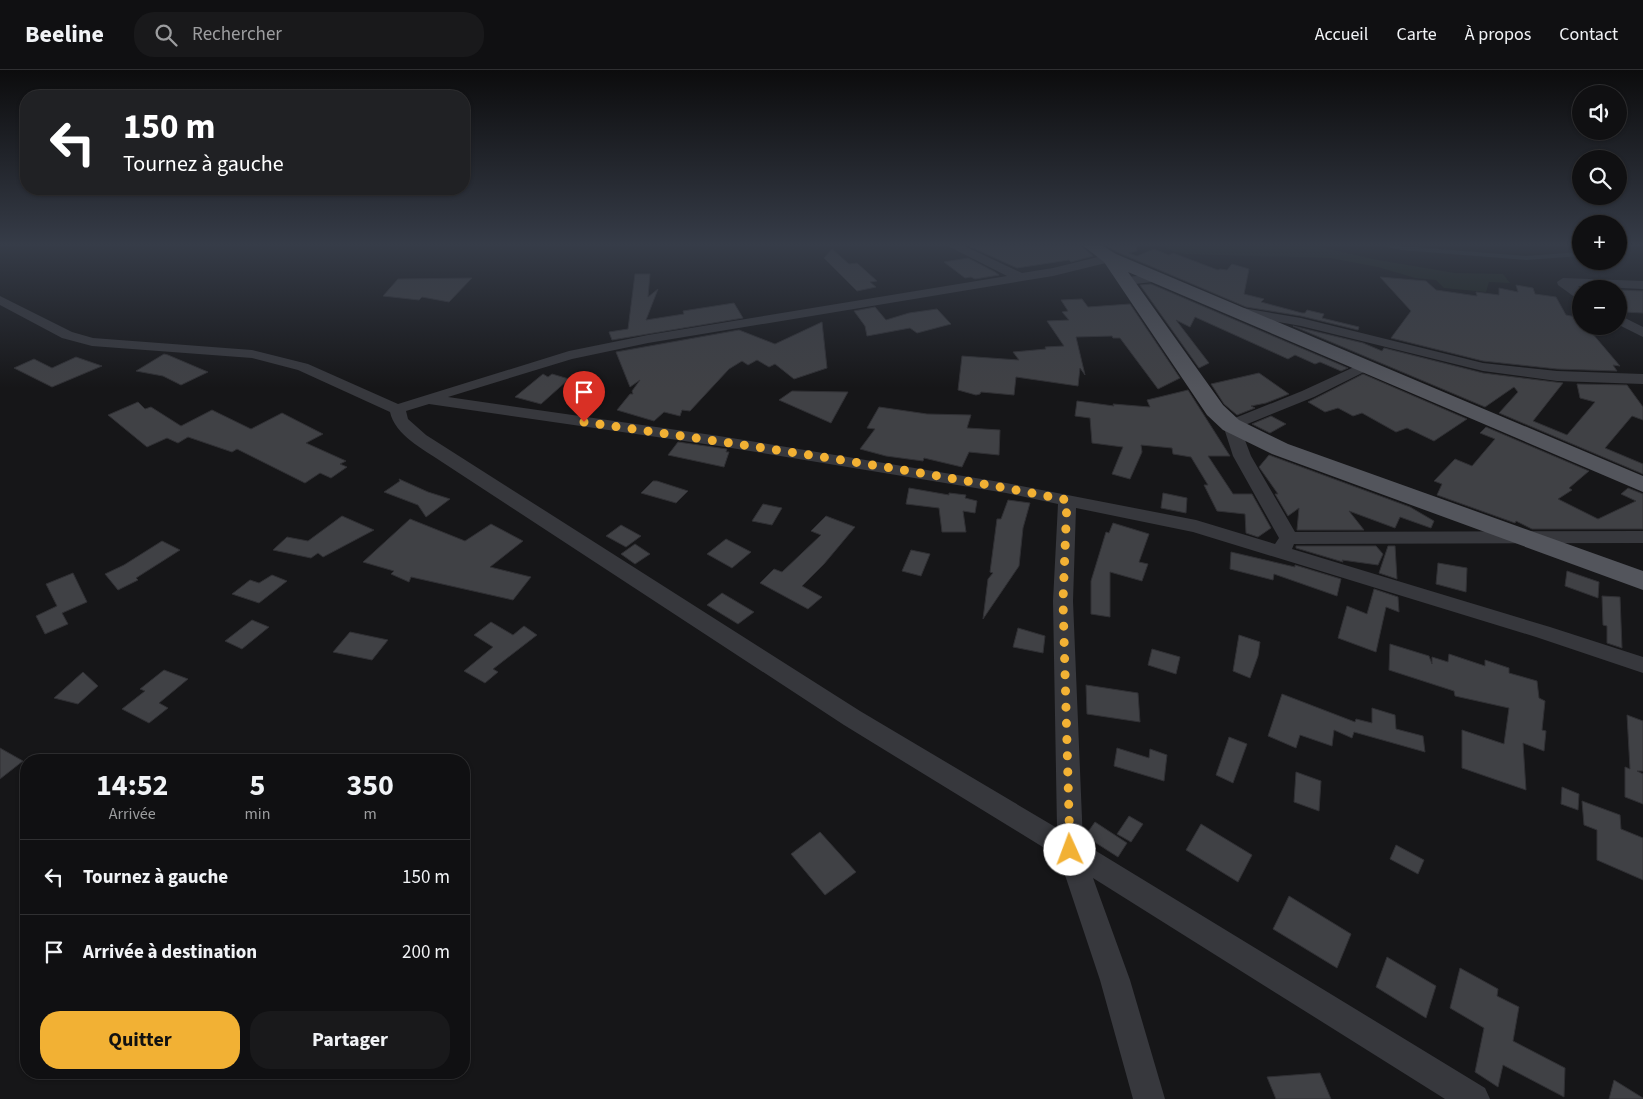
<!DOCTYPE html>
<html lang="fr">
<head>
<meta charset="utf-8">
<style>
	:root { --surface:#101012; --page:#19191b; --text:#f1f3f6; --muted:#9c9d9f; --line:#303032; --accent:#f2b134 }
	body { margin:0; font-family:"Source Sans 3",sans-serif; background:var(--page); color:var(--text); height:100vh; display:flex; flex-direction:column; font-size:19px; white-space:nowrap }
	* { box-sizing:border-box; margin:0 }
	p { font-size:16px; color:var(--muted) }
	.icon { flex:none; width:28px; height:28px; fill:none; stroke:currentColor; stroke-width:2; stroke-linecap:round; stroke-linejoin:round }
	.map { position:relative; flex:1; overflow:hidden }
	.side { position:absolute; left:20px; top:684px; width:450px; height:325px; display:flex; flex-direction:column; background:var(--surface); border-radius:20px; box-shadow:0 1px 4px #0004,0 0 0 1px var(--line) }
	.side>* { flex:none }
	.hud { position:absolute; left:20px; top:20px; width:450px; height:105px; border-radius:20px; box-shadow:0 1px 4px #0004,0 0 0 1px var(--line); background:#202124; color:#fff; overflow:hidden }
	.tools { position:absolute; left:1572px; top:15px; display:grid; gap:10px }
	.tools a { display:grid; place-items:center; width:55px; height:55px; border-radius:50%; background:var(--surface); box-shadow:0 1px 4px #0004,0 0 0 1px var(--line); font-size:25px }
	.pin { position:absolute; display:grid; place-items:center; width:42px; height:42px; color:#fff; margin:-51px -21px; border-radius:50% 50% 50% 0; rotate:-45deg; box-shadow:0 0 5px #0007 }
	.pin .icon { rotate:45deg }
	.me { position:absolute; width:55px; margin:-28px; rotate:358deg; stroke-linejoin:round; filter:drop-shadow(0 0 4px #0008) }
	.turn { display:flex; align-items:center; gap:18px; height:105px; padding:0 20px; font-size:22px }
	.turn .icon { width:65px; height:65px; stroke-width:2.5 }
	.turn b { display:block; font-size:35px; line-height:42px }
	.eta { display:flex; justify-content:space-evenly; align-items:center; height:85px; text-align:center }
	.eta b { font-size:30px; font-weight:700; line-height:35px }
	.cta { display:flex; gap:10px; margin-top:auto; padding:10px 20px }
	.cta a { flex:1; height:58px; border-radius:20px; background:var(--accent); color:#111; font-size:20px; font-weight:700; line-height:58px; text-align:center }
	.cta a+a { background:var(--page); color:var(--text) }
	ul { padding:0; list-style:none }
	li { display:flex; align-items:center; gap:15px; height:75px; padding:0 20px; border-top:1px solid var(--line) }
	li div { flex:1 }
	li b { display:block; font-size:19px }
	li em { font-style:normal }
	header { display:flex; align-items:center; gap:30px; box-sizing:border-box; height:70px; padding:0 25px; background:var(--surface); border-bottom:1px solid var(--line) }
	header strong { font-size:24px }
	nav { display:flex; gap:28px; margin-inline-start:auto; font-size:18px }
	.search { width:350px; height:45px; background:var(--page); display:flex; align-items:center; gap:12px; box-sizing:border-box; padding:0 18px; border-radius:20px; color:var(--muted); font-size:19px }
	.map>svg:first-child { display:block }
	.green { fill:#1e261f }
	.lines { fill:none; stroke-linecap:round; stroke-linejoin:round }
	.stream { stroke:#2c353c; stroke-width:4 }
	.building { fill:#404145; stroke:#303034 }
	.street { fill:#37383d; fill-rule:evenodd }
	.primary { fill:#53555c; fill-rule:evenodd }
	.route { stroke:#f2b134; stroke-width:9; stroke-dasharray:0 16.2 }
</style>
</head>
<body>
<header>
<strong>Beeline</strong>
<div class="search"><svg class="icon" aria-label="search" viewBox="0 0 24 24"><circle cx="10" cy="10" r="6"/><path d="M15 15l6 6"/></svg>Rechercher</div>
<nav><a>Accueil</a><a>Carte</a><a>À propos</a><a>Contact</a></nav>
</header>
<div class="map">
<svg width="1643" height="1029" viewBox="0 0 1643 1029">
	<rect width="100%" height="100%" fill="#161618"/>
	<path class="green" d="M1160 174H1305L1378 190 1455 203 1503 204 1510 213 1489 212 1486 222 1444 218 1436 210 1415 208 1378 197 1330 188 1185 184 1169 180Z"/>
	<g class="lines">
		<path class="stream" d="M1383 174 1401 178 1526 188 1581 184"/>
	</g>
	<g class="building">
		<path d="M964 174H1079L1093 186 1071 192 1069 190 1017 198Z"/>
		<path d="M1103 174H1136L1137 181 1129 183 1137 186 1154 179 1169 185 1173 183 1218 200 1220 199 1227 200 1232 194 1249 199 1244 224 1264 229 1261 232 1302 243H1305L1307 240 1324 244 1322 248 1359 257 1358 260 1301 246 1246 237 1117 182Z"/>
		<path d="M832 179 849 194 857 193 877 211 870 212 876 217 857 221 824 188Z"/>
		<path d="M968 188 995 202 999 205 975 209 971 207 965 208 944 192Z"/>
		<path d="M635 204H650L648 227 658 219 646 250 684 244 683 241 734 233 743 248 612 270 609 262 628 259Z"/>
		<path d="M1380 207 1426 211 1436 220 1477 226 1476 222 1499 225V218L1518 222 1516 215 1533 218 1535 224 1556 227 1566 245 1581 248V256H1586L1620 296 1613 295 1617 301 1557 299 1483 291 1391 268 1411 241Z"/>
		<path d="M472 208 449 232 422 227 419 230 383 226 398 209Z"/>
		<path d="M1151 214 1348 298 1341 301 1320 292 1315 294 1295 285 1288 289 1195 247 1190 257 1176 250 1209 293 1199 298 1140 215Z"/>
		<path d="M1619 220 1643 221V243L1625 242 1619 237Z"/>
		<path d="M1082 229 1088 237 1130 234 1180 308 1158 319 1120 268H1113L1112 266 1076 267 1085 305 1080 298 1078 316 1016 307 1014 325 981 322 980 324 976 325 958 320 962 286 1019 290 1013 282 1046 279 1045 277 1064 276 1047 251 1069 250 1062 242 1068 241 1061 230Z"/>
		<path d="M875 237 886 250 909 243 937 239 951 254 917 263 910 258 867 266 865 256 854 241Z"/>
		<path d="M822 252 827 298 794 309 775 294 769 297 757 290 748 295 742 291 729 299 690 341 682 340 680 346 664 342 654 351 617 340 630 324H633L632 321 640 310 630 317 616 282 739 260 775 274Z"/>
		<path d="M1293 256 1363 273 1382 281 1384 278 1483 303 1563 313 1533 351 1567 365 1595 332 1580 328 1577 314 1627 315 1643 337V350L1632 346 1605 378 1643 394V404L1499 343 1518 322 1514 317 1485 337Z"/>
		<path d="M164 284 168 285 208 302 181 315 163 306 136 301Z"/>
		<path d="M76 287 102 296 52 317 14 298 34 289 52 298Z"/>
		<path d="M1259 303 1289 324 1266 333 1251 336 1255 338 1237 345 1224 334 1211 314Z"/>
		<path d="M543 304 548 307 552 304 569 309 541 334 515 327Z"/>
		<path d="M1363 304 1467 349 1434 371 1407 358 1396 362 1362 343 1353 346 1338 338 1325 342 1308 332Z"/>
		<path d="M1188 320 1230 386H1208L1233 424H1252L1271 458 1258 467 1246 463 1245 444 1217 441 1204 415H1208L1191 387 1173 384 1172 378 1141 375 1142 382 1130 409 1112 404 1123 377 1092 373 1090 348 1075 346 1077 331 1114 336 1113 334 1150 337 1147 330Z"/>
		<path d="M792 321 848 322 831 353 779 330Z"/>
		<path d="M138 332 145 339 151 337 181 356 212 340 251 359 282 343 323 364 306 373 346 391 340 394 347 397 331 408 320 403 305 413 237 379 232 382 188 367 178 373 167 368 147 377 108 345Z"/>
		<path d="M879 337 927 344 971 345 967 358 1000 360 999 385 969 382 962 397 924 388 923 391 886 386 860 379 875 359 867 358Z"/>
		<path d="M1271 346 1286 354 1270 363 1252 354Z"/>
		<path d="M1486 357 1589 401 1569 418 1572 420 1558 429 1598 449 1636 431 1621 424 1628 418 1643 424V459H1532L1516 451 1515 453 1437 425 1442 414 1434 411 1455 389 1472 396 1495 369 1480 363Z"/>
		<path d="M678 372 727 379 726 382H729L724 397 668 385Z"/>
		<path d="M1269 385 1410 437 1434 451 1431 458 1400 447 1395 458 1349 441 1364 460H1297L1299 438 1288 446 1275 424H1278L1259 397Z"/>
		<path d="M399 409 428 422 450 429 426 447 418 435 384 422 400 411Z"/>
		<path d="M653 411H657L688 421 676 433 641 423Z"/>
		<path d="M909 418 949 425V423L966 425 965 428 977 431 975 443 963 441 966 462H942L939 438 906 434Z"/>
		<path d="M1163 423 1187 428 1186 443 1161 438Z"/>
		<path d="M1008 430 1030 433 1023 458 1019 496 983 549 988 509 993 503 990 502 997 449H1001Z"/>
		<path d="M763 434 782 438 772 455 752 451Z"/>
		<path d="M342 446 374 460 323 487 318 483 311 488 273 480 287 467 308 471Z"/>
		<path d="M826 446 855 457 824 494 802 516 822 527 808 539 760 513 774 499 782 502 821 465 811 461Z"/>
		<path d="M410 449 465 471 491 454 523 471 490 497 531 507 513 530 411 507 409 512 391 504 394 501 363 492Z"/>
		<path d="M1113 453 1149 464 1139 492 1148 494 1142 511 1110 502V547L1091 544V511L1106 462 1109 463Z"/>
		<path d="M621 455 641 466 626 477 606 466Z"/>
		<path d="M726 469 751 482 732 498 707 484Z"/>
		<path d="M162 471 180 480 136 508 138 510 118 520 105 504 124 495Z"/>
		<path d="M635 474 650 484 635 494 621 484Z"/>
		<path d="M1296 476H1376L1383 484 1378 495 1342 490 1343 492 1296 478Z"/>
		<path d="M1388 476H1395L1397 509 1379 503Z"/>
		<path d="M911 480 930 484 921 506 902 501Z"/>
		<path d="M1231 482 1295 497V495L1341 509 1337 526 1274 504 1273 510 1230 499Z"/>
		<path d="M1438 493 1467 498 1466 522 1436 514Z"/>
		<path d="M1567 501 1599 512 1598 528 1565 516Z"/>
		<path d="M73 503 87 532 62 543 68 554 45 564 36 546 57 536 46 514Z"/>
		<path d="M272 505 287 511 259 533 232 524 250 510 259 513Z"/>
		<path d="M1374 519 1398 527 1399 542 1386 537 1376 582 1338 568 1347 536 1367 544Z"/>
		<path d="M722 523 754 542 738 554 707 535Z"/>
		<path d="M1602 526 1620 527 1622 578 1607 573V556L1603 555Z"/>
		<path d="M252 550 269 557 242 579 225 571Z"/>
		<path d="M491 552 513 565 524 556 537 565 493 599 498 602 485 613 464 601 493 577 474 565Z"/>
		<path d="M1018 558 1045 566 1043 583 1013 577Z"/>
		<path d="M350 562 388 570 372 590 333 582Z"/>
		<path d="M1239 565 1260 572 1258 586 1250 608 1233 601Z"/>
		<path d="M1390 574 1429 586 1432 594V587L1448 592 1449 584 1485 596V590L1509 598V603L1537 611 1539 628 1545 631 1542 660 1546 661 1544 681 1523 673 1526 720 1462 698V660L1504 674 1509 638 1455 626 1454 621 1389 600Z"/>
		<path d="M1152 579 1180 587 1176 604 1148 595Z"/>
		<path d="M164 600 188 609 159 633 168 638 149 653 122 639 145 621 140 619Z"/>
		<path d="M83 602 98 616 78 634 54 628Z"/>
		<path d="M1086 615 1138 623 1140 652 1087 644Z"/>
		<path d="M1282 624 1355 652 1356 649 1372 653V638L1395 645 1396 659 1423 666 1425 682 1354 662 1352 668 1334 660 1332 676 1300 665 1296 678 1268 666Z"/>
		<path d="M1627 645 1643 651V701H1637L1643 704V734L1625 727V697L1630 699Z"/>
		<path d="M1229 667 1247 674 1233 713 1216 705Z"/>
		<path d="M0 678 23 691 0 709Z"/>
		<path d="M1117 678 1149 688 1150 679 1167 685 1164 711 1114 696Z"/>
		<path d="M1296 702 1321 711 1319 741 1294 732Z"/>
		<path d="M1562 717 1579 724 1578 740 1561 734Z"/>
		<path d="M1582 731 1620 745 1621 759 1643 768V810L1597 790V760L1584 755Z"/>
		<path d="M1129 746 1143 754 1131 772 1117 764Z"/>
		<path d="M1095 752 1127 773 1118 787 1085 766Z"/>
		<path d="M1201 754 1252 785 1238 812 1186 780Z"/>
		<path d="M820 762 856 802 825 825 791 784Z"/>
		<path d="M1396 775 1424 790 1418 804 1390 789Z"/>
		<path d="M1289 826 1351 864 1337 898 1273 859Z"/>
		<path d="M1387 887 1436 916 1426 948 1376 917Z"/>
		<path d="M1460 898 1498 919 1497 926 1519 937 1513 971 1565 998 1564 1027 1503 995 1498 1017 1475 1002 1484 958 1450 938Z"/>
		<path d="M1320 1003 1331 1029H1276L1267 1007Z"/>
		<path d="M1614 1010 1643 1028V1029H1609Z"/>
	</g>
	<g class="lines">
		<g class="street">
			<path d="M944 174H960L1022 203 1053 198 1110 184 1116 188 1114 191 1053 206 648 273 572 289 448 327 719 366 1006 413 1196 450 1275 474 1279 468 1233 386 1223 355 1225 352 1302 321 1365 292 1370 293 1372 296 1370 299 1314 327 1240 357 1251 386 1295 462 1643 461V473L1294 474 1292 479 1550 557 1643 587V603L1536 567 1193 462 1076 438 1073 531 1083 773 1485 1018 1490 1029H1445L1093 808 1130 910 1165 1029H1133L1100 910 1059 787 844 655 442 392C423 379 395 365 390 342L298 300 252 288 92 276 62 268 0 235V226L72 262 93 268 252 280 308 294 398 334 569 281 648 265 1007 206ZM429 334 719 376 1006 423 1058 434 1053 531 1057 758 860 641 426 365 408 349 406 341Z"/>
			<path d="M1156 204 1161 205 1162 208 1161 211 1135 214 1126 218 1120 214 1127 207Z"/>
			<path d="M1563 208 1643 211V219L1578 216 1581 219V229L1576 228 1558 215 1557 212Z"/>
			<path d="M1237 237 1301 248 1483 293 1557 301 1643 304V314L1557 311 1483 301 1301 256 1232 244 1230 241 1232 238Z"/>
			<path d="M1619 245 1643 257V267L1619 255Z"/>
		</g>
		<path class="primary" d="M1081 174H1100L1116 184 1643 406V422L1128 202 1223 335 1239 350 1288 374 1643 501V520L1272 384 1223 360 1207 345 1104 192Z"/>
	</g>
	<linearGradient id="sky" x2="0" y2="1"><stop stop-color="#0c0c0d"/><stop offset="0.55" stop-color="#363c48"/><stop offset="1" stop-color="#363c48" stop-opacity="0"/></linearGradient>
	<rect width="1643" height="318" fill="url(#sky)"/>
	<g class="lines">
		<path class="route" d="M584 352C745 375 908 398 1067 430L1063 531 1070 780"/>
	</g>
</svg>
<div class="tools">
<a><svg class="icon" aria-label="sound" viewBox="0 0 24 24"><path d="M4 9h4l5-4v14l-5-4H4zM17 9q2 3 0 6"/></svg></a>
<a><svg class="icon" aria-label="search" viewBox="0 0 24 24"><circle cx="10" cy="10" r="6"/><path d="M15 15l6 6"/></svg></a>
<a>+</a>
<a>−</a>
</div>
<div class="pin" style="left:584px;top:352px;background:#d93025"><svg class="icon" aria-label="arrive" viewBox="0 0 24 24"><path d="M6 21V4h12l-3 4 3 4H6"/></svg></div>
<svg class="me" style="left:1070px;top:780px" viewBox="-20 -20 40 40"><circle r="19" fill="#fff"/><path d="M0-13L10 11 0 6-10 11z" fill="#f2b134"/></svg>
<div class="hud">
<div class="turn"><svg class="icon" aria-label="left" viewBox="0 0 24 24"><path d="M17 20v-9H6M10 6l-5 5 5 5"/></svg><div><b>150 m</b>Tournez à gauche</div></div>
</div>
<section class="side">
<div class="eta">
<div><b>14:52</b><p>Arrivée</p></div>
<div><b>5</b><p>min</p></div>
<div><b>350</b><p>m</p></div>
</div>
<ul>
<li><svg class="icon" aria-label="left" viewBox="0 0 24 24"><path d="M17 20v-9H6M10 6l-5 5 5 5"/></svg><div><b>Tournez à gauche</b></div><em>150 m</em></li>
<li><svg class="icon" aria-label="arrive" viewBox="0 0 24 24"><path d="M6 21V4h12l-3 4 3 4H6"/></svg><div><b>Arrivée à destination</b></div><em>200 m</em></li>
</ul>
<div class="cta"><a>Quitter</a><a>Partager</a></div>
</section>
</div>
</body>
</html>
